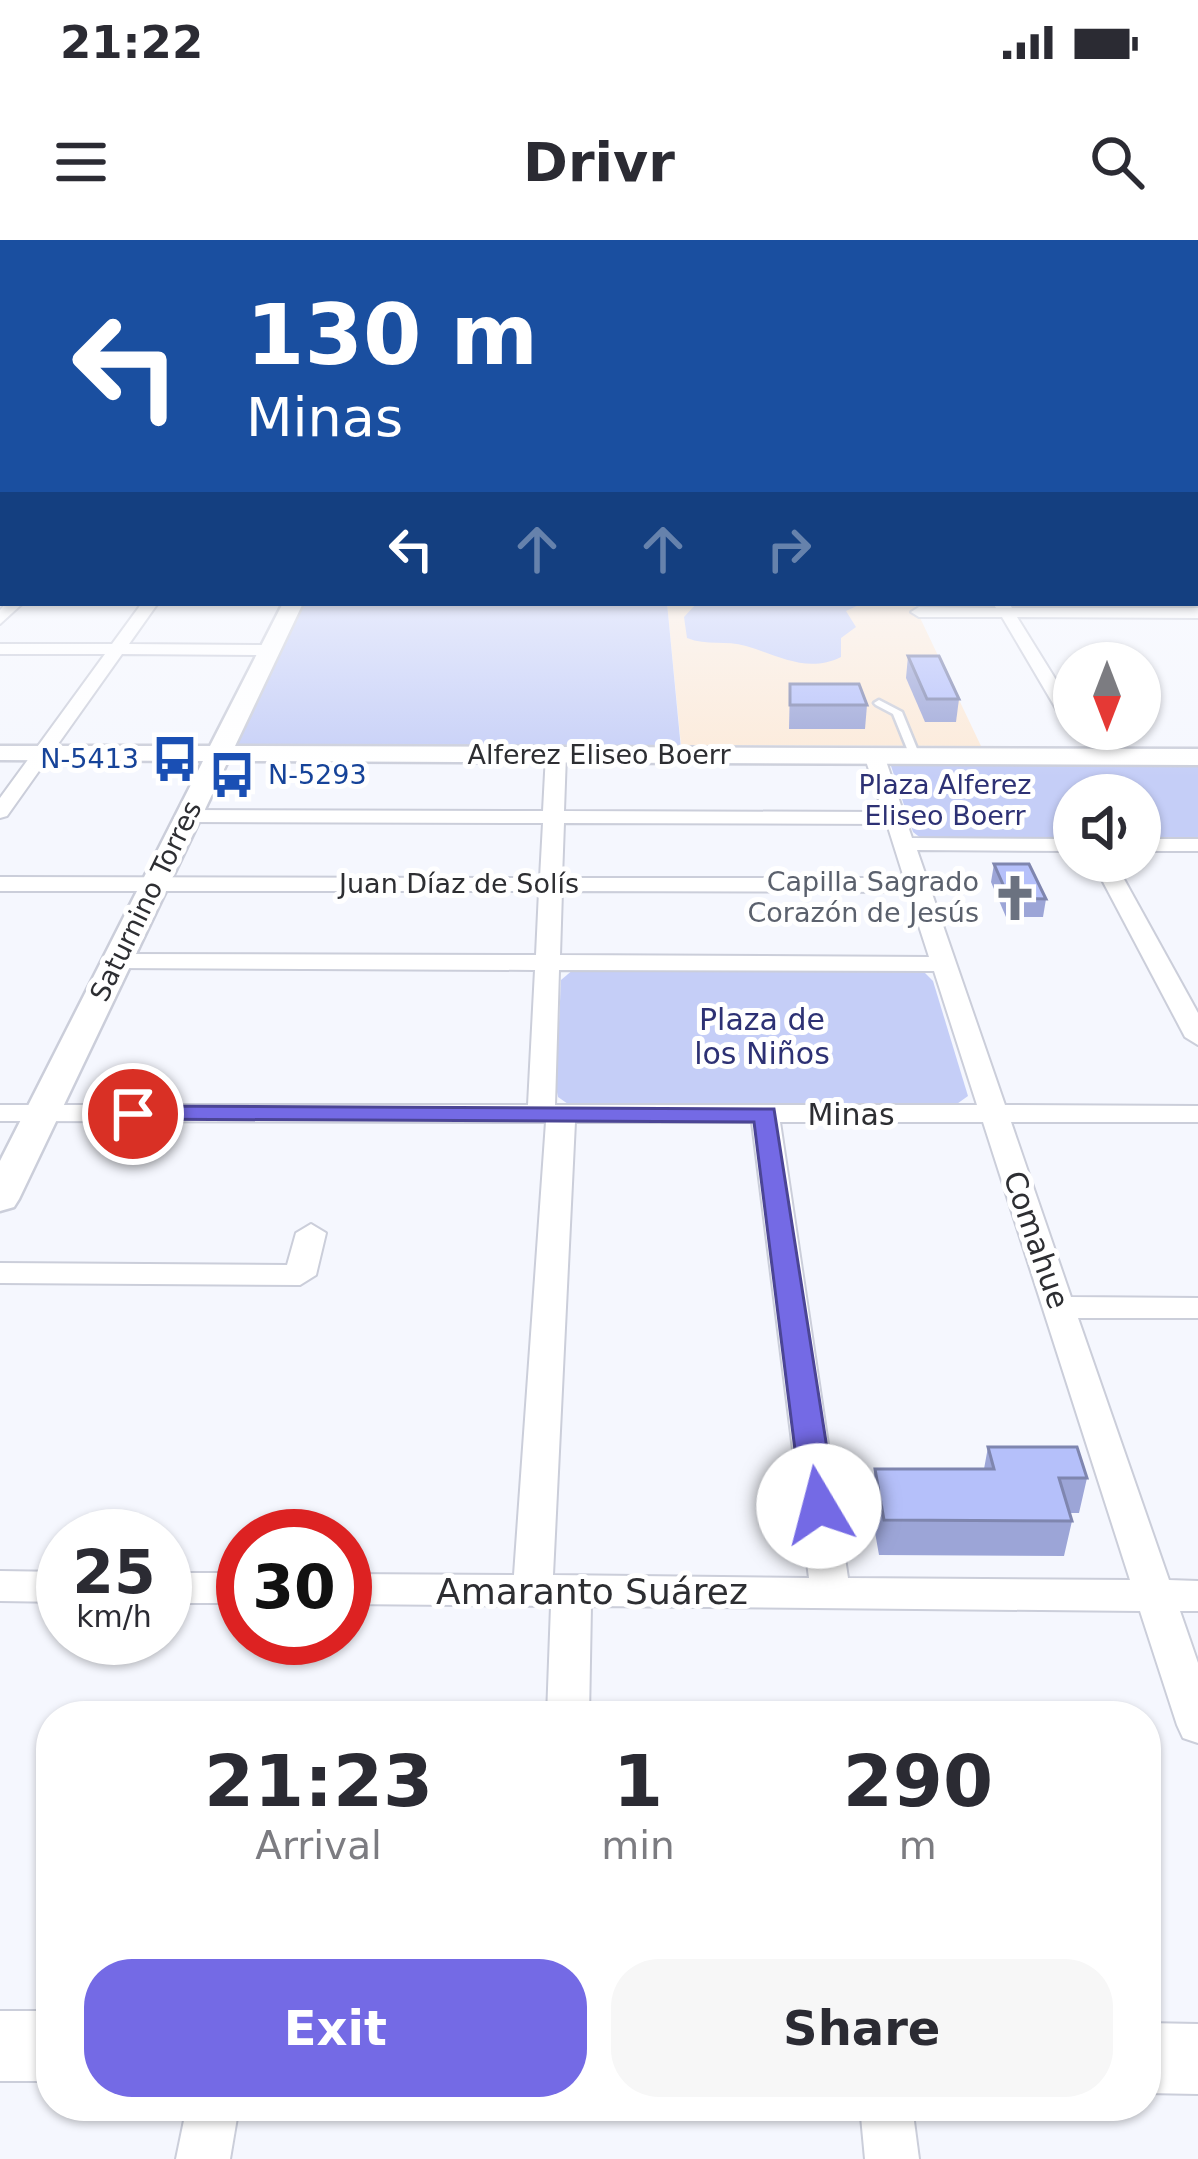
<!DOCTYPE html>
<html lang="en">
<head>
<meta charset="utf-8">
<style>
	:root { --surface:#fff; --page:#f7f7f7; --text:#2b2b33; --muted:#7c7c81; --accent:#746ae5 }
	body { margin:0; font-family:"DejaVu Sans",sans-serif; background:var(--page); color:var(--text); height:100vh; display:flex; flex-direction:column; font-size:45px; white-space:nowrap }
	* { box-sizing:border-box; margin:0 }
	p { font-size:39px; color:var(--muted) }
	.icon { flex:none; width:66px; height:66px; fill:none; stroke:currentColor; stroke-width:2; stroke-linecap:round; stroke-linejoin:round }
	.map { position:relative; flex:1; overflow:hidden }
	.drawer { position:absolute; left:36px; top:1461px; width:1125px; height:420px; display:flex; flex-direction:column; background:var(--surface); border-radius:48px; box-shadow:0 3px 9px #0004 }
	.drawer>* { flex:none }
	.guide { position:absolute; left:0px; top:0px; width:1200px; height:366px; box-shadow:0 3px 9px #0004; background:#1a4fa0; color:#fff; overflow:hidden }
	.needle { width:78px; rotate:180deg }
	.controls { position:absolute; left:1053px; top:402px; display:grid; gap:24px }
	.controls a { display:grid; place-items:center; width:108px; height:108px; border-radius:50%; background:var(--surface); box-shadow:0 3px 9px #0004; font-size:60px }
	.speed { position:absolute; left:36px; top:1269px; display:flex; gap:24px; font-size:60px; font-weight:700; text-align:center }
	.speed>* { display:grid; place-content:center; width:156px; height:156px; border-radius:50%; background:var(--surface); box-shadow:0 3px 9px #0004; line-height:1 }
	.speed small { font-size:30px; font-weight:400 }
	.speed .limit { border:18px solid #d22; background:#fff; color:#111 }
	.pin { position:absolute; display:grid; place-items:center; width:102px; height:102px; color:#fff; margin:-51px; border:6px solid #fff; border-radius:50%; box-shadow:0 3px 12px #0007 }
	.me { position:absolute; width:132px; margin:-66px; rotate:352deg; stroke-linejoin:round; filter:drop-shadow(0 0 9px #0008) }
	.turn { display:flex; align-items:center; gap:42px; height:252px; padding:0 48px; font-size:54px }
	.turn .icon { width:156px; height:156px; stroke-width:2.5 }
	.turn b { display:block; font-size:84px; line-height:102px }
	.lanes { display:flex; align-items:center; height:114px; padding:0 48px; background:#0003; justify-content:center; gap:60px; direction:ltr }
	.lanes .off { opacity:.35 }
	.eta { display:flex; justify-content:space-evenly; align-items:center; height:204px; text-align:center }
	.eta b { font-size:72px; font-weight:600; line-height:84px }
	.button { display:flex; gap:24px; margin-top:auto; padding:24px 48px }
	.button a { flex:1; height:138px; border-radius:48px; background:var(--accent); color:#fff; font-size:48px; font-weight:600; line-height:138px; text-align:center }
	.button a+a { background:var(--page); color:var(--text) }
	.status { display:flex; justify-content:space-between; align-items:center; height:84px; padding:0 60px; background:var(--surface); direction:ltr }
	.status svg { height:33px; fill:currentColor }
	header { display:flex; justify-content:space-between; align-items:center; height:156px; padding:0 48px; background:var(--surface); font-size:54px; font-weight:600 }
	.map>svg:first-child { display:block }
	.education { fill:#fcead9 }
	.green { fill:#c5cef7 }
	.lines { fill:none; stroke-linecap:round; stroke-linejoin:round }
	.service-casing { stroke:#cbceda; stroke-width:5 }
	.minor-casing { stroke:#cbceda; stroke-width:4 }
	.tertiary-casing { stroke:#cbceda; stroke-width:5 }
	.secondary-casing { stroke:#cbceda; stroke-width:4 }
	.service { fill:#fff; fill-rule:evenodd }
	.minor { fill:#fff; fill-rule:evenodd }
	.tertiary { fill:#fff; fill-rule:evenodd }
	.secondary { fill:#fff; fill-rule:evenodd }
	.wall { fill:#9ca5d7 }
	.building { fill:#b5c0fa; stroke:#7f86af; stroke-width:3 }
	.route { fill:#746ae5; stroke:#4b4595; stroke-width:3 }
	.labels { text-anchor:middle; stroke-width:10; stroke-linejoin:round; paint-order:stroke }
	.far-street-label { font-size:27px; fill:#2d2e32; stroke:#fff }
	.far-transit-label { font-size:27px; fill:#164399; stroke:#fff; text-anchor:end }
	.far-park-label { font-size:27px; fill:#2d3174; stroke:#fff }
	.far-worship-label { font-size:27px; fill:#5b616d; stroke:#fff; text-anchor:end }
	.park-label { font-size:30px; fill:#2d3174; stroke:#fff }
	.street-label { font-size:30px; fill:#2d2e32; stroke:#fff }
	.near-street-label { font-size:36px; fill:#2d2e32; stroke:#fff }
</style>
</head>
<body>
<div class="status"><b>21:22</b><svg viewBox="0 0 49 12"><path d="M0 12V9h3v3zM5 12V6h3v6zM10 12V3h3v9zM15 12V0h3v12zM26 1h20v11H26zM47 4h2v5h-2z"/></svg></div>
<header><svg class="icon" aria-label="menu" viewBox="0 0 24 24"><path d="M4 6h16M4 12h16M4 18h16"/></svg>Drivr<svg class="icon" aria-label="search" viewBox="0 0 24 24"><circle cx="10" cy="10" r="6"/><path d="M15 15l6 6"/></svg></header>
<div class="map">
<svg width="1198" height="1919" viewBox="0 0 1198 1919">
	<rect width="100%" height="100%" fill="#f5f7fe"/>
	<path class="education" d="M667 363H913L981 506 681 505Z"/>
	<g class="green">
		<path d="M305 363H667L681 509 236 507Z"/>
		<path d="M697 363H863L846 371 856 387 841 398V417C807 434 777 415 746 406 726 400 707 406 687 398L684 377Z"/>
		<path d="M894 523 1198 524V602H1140V555H1074V602L922 599 913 592 891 526Z"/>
		<path d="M574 729 924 732 933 741 968 856 954 866 568 864 558 857 556 847 561 740Z"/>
	</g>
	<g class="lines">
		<defs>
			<path id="service" d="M879 460 902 472 920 516 918 518 910 516 893 474 876 465 874 463Z"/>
			<g id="minor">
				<path d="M3 282V290L0 291V283Z"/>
				<rect x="1197" y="323" width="1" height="9"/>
				<rect x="0" y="327" width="3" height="8"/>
				<path d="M6 363H23L0 384V370Z"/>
				<path d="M142 363H158L129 404 270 405 278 410 270 415 122 414 7 576 0 578V558L105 414H0V404H112Z"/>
				<path d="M993 363H1009L1012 368H1198V378L1017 377 1074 469V490L1065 484 1002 377H919L911 372 919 367 996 368Z"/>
				<path d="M556 508 566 514 564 571 883 572 864 515 874 509 884 515 912 598 1074 599V611L917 610 1005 865 1198 866V882H1011L1071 1057 1198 1058V1078H1078L1169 1340 1198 1341V1371H1180L1198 1423V1503L1183 1498 1177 1485 1140 1371 591 1366 589 1476H547L551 1366 345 1364V1334L514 1335 546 882 0 881V865H528L535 730 116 728 104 721 116 714 536 715 539 651H0V637L540 638 543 583 186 582 176 576 186 570 543 571 546 514ZM564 583 887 584 904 638H562ZM562 651 908 652 929 717 560 715ZM559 730 934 731 977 865H555ZM575 882H752L809 1338 553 1335ZM780 882H983L1130 1340 848 1338Z"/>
				<rect x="1140" y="599" width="58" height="12"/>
				<path d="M1092 621H1114L1198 773V805L1185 797Z"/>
				<path d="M311 984 326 993 316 1035 300 1045 0 1043V1023L287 1025 296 993Z"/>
				<path d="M0 1331 63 1332V1362L0 1361Z"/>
				<rect x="165" y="1333" width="78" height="30"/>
				<path d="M187 1866H239L230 1919H176Z"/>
				<path d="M860 1866H912L919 1919H865Z"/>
			</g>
			<path id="tertiary" d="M283 363H303L235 506 1198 509V525L228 521 19 959 14 967 0 971V921L203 521 0 520V506H210Z"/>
			<g id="secondary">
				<rect x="1197" y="306" width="1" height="13"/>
				<rect x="0" y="1771" width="51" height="70"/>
				<path d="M1146 1783 1198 1784V1854L1146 1853Z"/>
			</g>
		</defs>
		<use href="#service" class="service-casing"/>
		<use href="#minor" class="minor-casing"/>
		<use href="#tertiary" class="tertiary-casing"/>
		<use href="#secondary" class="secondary-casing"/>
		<use href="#service" class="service"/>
		<use href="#minor" class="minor"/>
		<use href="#tertiary" class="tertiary"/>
		<use href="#secondary" class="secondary"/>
	</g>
	<g class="wall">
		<path d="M908 416 959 459 956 482H925L906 438Z"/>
		<path d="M790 444 867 465 865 489H789Z"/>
		<path d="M994 624 1046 659 1043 677H1006L991 642Z"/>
		<path d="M988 1207 1087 1238 1079 1273H1069L1072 1281 1064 1316 879 1315 870 1264 875 1229H984Z"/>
	</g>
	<g class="building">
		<path d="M908 416H939L959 459H927Z"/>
		<path d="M790 444H859L867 465H790Z"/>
		<path d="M994 624H1029L1046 659 1009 658Z"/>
		<path d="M988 1207H1077L1087 1238H1059L1072 1281 884 1280 875 1229H994Z"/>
	</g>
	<linearGradient id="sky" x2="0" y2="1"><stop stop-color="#7dbee5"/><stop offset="0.5" stop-color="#fafbff"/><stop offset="1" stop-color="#fafbff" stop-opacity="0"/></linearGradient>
	<rect width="1198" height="537" fill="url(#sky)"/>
	<path class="route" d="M133 866 774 869 836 1266 831 1275 819 1278 807 1275 802 1266 754 882 124 879 120 874 124 868Z"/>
	<defs>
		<symbol id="bus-bare" viewBox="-9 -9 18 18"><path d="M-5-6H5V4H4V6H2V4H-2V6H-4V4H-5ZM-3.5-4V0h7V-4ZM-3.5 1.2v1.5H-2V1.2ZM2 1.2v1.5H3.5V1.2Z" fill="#1a4fb4" stroke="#fff" stroke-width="2.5" paint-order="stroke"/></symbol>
		<symbol id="church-bare" viewBox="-9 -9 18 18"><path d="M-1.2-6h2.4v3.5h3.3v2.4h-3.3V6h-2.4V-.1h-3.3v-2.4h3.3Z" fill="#6b7280" stroke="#fff" stroke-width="2.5" paint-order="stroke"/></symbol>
	</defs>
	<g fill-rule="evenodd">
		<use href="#bus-bare" x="142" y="486" width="66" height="66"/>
		<use href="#bus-bare" x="199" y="502" width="66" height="66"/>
		<use href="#church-bare" x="982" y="625" width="66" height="66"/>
	</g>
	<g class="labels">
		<g class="far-street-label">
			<text x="599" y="524">Alferez Eliseo Boerr</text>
			<text x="459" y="653">Juan Díaz de Solís</text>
			<text transform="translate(146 661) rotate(-64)" y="9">Saturnino Torres</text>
		</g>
		<g class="far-transit-label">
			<text x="139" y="528">N-5413</text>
			<text x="268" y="544" text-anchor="start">N-5293</text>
		</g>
		<g class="far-park-label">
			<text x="945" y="554">Plaza Alferez<tspan x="945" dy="31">Eliseo Boerr</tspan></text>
		</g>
		<g class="far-worship-label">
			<text x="979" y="651">Capilla Sagrado<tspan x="979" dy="31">Corazón de Jesús</tspan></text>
		</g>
		<g class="park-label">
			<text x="762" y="790">Plaza de<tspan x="762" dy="34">los Niños</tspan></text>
		</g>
		<g class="street-label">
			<text x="851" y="885">Minas</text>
			<text transform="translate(1036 1000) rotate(71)" y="10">Comahue</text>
		</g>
		<g class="near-street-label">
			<text x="592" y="1364">Amaranto Suárez</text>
		</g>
	</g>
</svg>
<div class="controls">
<a><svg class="needle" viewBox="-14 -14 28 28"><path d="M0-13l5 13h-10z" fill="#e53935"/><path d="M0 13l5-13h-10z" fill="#7c7c81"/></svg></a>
<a><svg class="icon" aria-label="sound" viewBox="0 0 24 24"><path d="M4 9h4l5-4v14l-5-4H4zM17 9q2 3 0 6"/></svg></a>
</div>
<div class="speed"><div>25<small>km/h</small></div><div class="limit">30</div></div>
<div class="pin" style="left:133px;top:874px;background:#d93025"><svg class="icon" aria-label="arrive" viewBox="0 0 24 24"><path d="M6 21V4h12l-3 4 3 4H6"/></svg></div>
<svg class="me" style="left:819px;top:1266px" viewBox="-20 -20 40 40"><circle r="19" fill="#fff"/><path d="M0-13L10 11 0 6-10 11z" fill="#746ae5"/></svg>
<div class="guide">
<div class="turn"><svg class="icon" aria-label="left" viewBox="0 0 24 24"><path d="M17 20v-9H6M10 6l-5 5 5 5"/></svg><div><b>130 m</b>Minas</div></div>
<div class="lanes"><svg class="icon" aria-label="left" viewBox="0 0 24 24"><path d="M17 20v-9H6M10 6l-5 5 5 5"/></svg><svg class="icon off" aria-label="ahead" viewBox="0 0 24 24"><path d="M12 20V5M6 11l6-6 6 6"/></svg><svg class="icon off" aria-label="ahead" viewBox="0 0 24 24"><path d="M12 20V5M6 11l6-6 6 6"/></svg><svg class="icon off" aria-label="right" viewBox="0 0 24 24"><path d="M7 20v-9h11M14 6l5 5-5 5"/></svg></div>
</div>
<section class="drawer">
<div class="eta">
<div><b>21:23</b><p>Arrival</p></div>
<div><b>1</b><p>min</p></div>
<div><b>290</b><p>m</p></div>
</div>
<div class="button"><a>Exit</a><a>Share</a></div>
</section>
</div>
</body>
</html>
